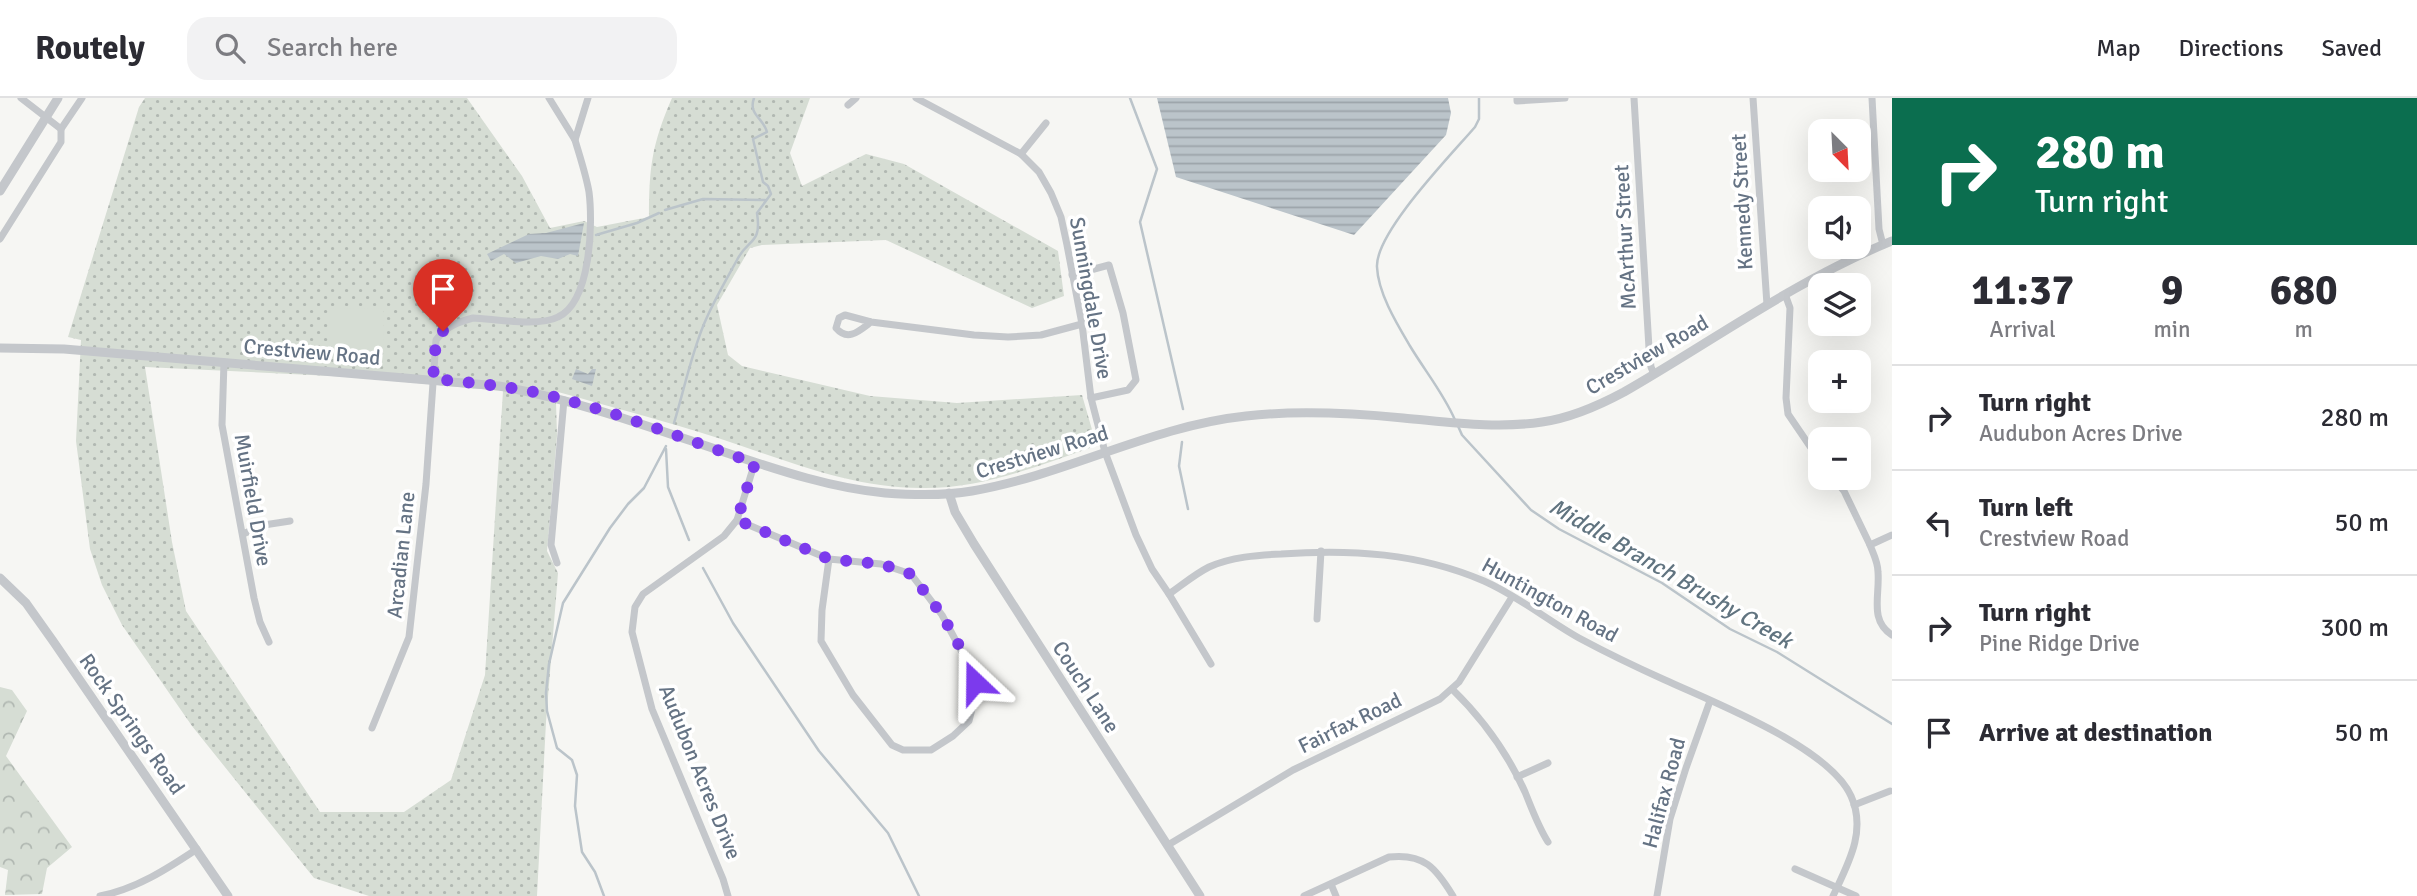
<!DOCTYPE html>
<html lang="en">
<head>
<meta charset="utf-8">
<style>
	:root { --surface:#fff; --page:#f2f2f3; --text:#2b2b33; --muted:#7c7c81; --line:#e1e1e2 }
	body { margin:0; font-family:Signika,sans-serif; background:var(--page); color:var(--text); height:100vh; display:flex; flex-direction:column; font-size:26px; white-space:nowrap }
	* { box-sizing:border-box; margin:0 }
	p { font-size:23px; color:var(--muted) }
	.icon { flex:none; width:38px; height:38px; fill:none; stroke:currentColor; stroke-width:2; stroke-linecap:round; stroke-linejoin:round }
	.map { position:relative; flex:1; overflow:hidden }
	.side { display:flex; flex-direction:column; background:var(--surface); width:525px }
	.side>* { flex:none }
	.top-card { background:#0b6e4f; color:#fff; overflow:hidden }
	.needle { width:46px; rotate:156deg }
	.fabs { position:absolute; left:1808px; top:21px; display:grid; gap:14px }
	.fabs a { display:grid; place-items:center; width:63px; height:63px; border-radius:14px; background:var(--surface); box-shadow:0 7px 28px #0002; font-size:35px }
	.pin { position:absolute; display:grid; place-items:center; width:60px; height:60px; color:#fff; margin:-72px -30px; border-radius:50% 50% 50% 0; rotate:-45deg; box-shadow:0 0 7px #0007 }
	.pin .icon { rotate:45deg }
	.me { position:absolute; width:77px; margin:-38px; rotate:337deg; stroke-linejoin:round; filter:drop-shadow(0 0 5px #0008) }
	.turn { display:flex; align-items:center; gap:24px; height:147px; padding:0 28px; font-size:32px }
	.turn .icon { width:91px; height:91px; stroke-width:2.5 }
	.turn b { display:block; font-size:49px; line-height:60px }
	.eta { display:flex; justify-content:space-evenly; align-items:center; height:119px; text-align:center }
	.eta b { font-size:42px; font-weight:700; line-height:49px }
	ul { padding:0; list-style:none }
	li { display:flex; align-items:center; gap:21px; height:105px; padding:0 28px; border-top:2px solid var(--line) }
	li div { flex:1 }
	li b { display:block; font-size:26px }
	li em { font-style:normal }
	header { display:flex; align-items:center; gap:42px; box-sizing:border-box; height:98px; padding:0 35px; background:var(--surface); border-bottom:2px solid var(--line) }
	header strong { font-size:33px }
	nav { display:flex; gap:38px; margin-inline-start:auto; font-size:24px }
	.search { width:490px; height:63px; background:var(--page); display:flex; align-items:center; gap:18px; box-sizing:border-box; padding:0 24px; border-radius:21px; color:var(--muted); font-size:26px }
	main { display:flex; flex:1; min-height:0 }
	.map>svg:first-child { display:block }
	.grass { fill:url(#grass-dots); fill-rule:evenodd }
	.forest { fill:url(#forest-crowns) }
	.park { fill:#d6ddd4 }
	.water { fill:url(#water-rules) }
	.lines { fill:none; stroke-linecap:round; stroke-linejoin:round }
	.stream { stroke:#bbc4ca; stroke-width:2.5 }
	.minor { stroke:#c4c7cb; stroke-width:7 }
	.tertiary { stroke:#c4c7cb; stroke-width:9 }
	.route { stroke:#7c3aed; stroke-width:12; stroke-dasharray:0 21.6 }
	.labels { text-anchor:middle; stroke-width:7; stroke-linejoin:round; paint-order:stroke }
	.street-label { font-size:21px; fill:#657384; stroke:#fff }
	.water-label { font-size:23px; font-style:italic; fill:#617480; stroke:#fff }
</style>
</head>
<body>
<header>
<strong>Routely</strong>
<div class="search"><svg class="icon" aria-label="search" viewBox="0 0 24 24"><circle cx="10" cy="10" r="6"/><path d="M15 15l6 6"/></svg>Search here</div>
<nav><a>Map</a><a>Directions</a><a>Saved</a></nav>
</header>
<main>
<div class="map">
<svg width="1892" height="798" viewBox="0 0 1892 798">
	<defs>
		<pattern id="grass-dots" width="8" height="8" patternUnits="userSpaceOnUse" patternTransform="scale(1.75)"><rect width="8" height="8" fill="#d6ddd4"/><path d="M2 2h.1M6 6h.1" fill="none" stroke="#b1b8b2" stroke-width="1.8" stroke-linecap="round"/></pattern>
		<pattern id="forest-crowns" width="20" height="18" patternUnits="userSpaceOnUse" patternTransform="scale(1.75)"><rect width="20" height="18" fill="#d6ddd4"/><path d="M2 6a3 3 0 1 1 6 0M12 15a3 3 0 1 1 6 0" fill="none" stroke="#b1b8b2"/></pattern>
		<pattern id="water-rules" width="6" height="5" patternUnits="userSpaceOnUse" patternTransform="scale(1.75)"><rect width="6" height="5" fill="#bbc4ca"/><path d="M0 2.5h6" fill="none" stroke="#9ca4aa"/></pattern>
	</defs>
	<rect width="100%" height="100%" fill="#f6f6f3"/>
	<path class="grass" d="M145 0H467L522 78 550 130 584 123 597 129 649 119C649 69 652 46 672 0H810L790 55 802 88 866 56 904 66 1058 153 1064 198 1032 210 886 142 762 147 750 150 717 207 728 257 742 268 870 298 957 305 1082 297 1093 335 1090 350C1036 369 982 390 925 390 853 391 785 362 718 340 665 323 612 309 558 294L556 304 557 338 547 453 558 475 546 624 537 798H369L314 780 192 628 122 527 102 487 90 451 76 343 81 242 68 239 139 9ZM145 269 352 279 503 293 485 577 451 682 404 714H320L186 513 172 444Z"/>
	<path class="forest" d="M0 589 12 592 27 613 6 658 72 749 47 770 42 796 5 797 8 772 0 769Z"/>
	<path class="park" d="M383 210 384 250 330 251 329 211Z"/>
	<g class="water">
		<path d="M1157 0H1448L1451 15 1446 37 1354 137 1176 79Z"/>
		<path d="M584 125 578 158 570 156 558 161 541 158 516 165 504 156 491 163 487 156 529 136 546 135Z"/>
		<path d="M576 271 588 276 592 271H596L592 288 572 281Z"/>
	</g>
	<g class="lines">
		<g class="stream">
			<path d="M1130 0 1157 71 1140 124 1183 311"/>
			<path d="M665 112 703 101 765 102"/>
			<path d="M596 137 637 125 659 115"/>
			<path d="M1455 322C1444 296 1425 273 1410 248 1397 226 1378 195 1377 169 1375 135 1451 57 1475 29L1479 21V0"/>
			<path d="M674 325C684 292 691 257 704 226 713 204 726 182 737 162 748 140 762 147 757 115L771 96 768 88 763 84 753 41 767 34C763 19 748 17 754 0"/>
			<path d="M1458 328 1462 337 1531 412 1559 431 1662 485 1730 531 1777 554 1892 626"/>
			<path d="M1182 344 1179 368 1188 411"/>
			<path d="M666 351 668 389 689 442"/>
			<path d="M703 470 733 525 819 653 888 735 919 798"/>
			<path d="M604 798 595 774 582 754 575 708 577 677 572 662 557 650 547 613 546 595 549 566 563 505 610 430 628 406 644 390 666 348"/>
		</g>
		<g class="minor">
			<path d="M549 0 575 42 588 0"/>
			<path d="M916 0 1021 56 1039 74 1051 95 1061 119 1067 147 1082 226 1091 300 1105 354 1136 437 1152 471 1169 496C1182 487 1195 476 1209 469 1231 459 1258 457 1281 456 1351 451 1419 455 1484 483 1518 498 1547 522 1579 540 1607 555 1636 569 1665 582 1715 605 1829 649 1851 698 1867 733 1848 766 1833 798"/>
			<path d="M1517 0V3L1565 0"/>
			<path d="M1634 0 1649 250 1651 269 1654 276"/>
			<path d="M1753 0 1767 207"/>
			<path d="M1872 0 1879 131 1883 147"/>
			<path d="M848 7 856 0"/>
			<path d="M61 31 82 0"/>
			<path d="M1021 56 1046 25"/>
			<path d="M0 141 61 44V31L21 0"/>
			<path d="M1072 177 1109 167 1123 215 1136 282 1128 292 1091 300"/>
			<path d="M1785 196 1790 210 1786 300 1788 316 1820 363"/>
			<path d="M871 224C859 233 848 244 836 230L839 220 845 217 871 224 974 237 1008 239 1041 237 1082 226"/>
			<path d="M224 264 222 327 254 500 260 524 269 544"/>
			<path d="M1833 380 1844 393 1870 447"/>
			<path d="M737 422 829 461 881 466 911 476 942 517 969 567 975 584 974 603 969 623 953 638 931 652H903L892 647 853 597 821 543 822 512 829 461"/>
			<path d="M243 436 264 427 290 423"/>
			<path d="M1892 437 1870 447C1873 455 1878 464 1878 474 1880 498 1869 522 1892 537"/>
			<path d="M557 465 551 447 564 302"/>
			<path d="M1169 496 1211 566"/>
			<path d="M1317 521 1321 453"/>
			<path d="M1452 591C1484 622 1507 654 1525 694 1532 711 1538 728 1548 744"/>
			<path d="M372 630 409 539 426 386 436 242C446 229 457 224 473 220 495 221 539 229 558 219 591 204 593 125 589 94 586 77 580 59 575 42"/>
			<path d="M1517 679 1548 665"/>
			<path d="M1854 707 1890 693"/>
			<path d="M1168 747 1293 672 1440 601 1459 584 1512 499"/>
			<path d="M1795 771 1856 798"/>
			<path d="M1331 786 1336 798"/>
			<path d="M100 798C136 791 167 771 197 751"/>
			<path d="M728 798 723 781 652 611 632 534 635 509 643 496 724 438 737 422 755 364"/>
			<path d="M1304 798 1389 759C1424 755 1436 770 1453 798"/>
			<path d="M1657 798 1670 721 1686 670 1710 603"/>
		</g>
		<g class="tertiary">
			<path d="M0 93 58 0"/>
			<path d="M0 250 64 251 499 288C577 302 652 330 727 355 778 372 831 390 885 395 913 397 944 398 972 393 1066 377 1151 328 1246 318 1298 312 1351 315 1403 320 1449 324 1496 331 1542 324 1571 320 1598 308 1624 294 1713 243 1796 182 1892 143"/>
			<path d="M949 395 955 414 974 446 1200 798"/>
			<path d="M0 480 26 505 53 543 228 798"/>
		</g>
	</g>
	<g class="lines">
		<path class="route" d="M443 233 436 242 433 281C465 284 497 287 529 293 606 309 681 340 755 365L737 422 829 461 881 466 911 476 942 517 970 567 975 584"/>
	</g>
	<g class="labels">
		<g class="street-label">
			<text transform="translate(1742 104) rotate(-93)" y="7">Kennedy Street</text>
			<text transform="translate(1625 139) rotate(-93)" y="7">McArthur Street</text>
			<text transform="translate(1091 200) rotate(80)" y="7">Sunningdale Drive</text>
			<text transform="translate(312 254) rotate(5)" y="7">Crestview Road</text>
			<text transform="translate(1647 257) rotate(-30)" y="7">Crestview Road</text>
			<text transform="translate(1042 354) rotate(-17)" y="7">Crestview Road</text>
			<text transform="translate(253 402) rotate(80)" y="7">Muirfield Drive</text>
			<text transform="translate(401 457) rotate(-84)" y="7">Arcadian Lane</text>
			<text transform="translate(1550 502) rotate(29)" y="7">Huntington Road</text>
			<text transform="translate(1086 589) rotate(57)" y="7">Couch Lane</text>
			<text transform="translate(1350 625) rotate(-26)" y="7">Fairfax Road</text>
			<text transform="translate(132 626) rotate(55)" y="7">Rock Springs Road</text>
			<text transform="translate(700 674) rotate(68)" y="7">Audubon Acres Drive</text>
			<text transform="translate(1664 695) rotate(-75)" y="7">Halifax Road</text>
		</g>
		<g class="water-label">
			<text transform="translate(1671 475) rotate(30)" y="8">Middle Branch Brushy Creek</text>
		</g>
	</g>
</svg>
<div class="fabs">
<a><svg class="needle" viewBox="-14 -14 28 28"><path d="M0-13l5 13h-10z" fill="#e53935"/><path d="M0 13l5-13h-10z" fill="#7c7c81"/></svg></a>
<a><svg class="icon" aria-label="sound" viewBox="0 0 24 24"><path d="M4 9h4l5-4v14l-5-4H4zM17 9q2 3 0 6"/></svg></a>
<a><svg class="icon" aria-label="layers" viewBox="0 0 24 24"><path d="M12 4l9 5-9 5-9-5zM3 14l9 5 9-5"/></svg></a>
<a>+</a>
<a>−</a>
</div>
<div class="pin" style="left:443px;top:233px;background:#d93025"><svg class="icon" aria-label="arrive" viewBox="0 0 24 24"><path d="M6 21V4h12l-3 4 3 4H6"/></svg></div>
<svg class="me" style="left:975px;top:584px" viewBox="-20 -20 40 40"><path d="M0-17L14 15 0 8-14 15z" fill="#7c3aed" stroke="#fff" stroke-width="4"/></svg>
</div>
<section class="side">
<div class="top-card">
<div class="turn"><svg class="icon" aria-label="right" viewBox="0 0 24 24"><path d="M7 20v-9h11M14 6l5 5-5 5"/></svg><div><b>280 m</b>Turn right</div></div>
</div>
<div class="eta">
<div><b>11:37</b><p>Arrival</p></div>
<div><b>9</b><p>min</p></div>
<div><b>680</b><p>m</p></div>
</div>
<ul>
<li><svg class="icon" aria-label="right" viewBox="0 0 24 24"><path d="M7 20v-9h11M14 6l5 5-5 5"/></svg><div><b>Turn right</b><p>Audubon Acres Drive</p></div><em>280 m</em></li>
<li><svg class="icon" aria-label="left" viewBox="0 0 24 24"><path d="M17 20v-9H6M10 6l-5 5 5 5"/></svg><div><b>Turn left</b><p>Crestview Road</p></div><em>50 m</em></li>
<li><svg class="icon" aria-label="right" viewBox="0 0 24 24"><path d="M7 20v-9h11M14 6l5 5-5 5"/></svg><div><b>Turn right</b><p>Pine Ridge Drive</p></div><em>300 m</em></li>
<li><svg class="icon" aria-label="arrive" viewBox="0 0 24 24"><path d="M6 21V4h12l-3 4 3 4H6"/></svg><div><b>Arrive at destination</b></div><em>50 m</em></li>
</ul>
</section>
</main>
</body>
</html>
